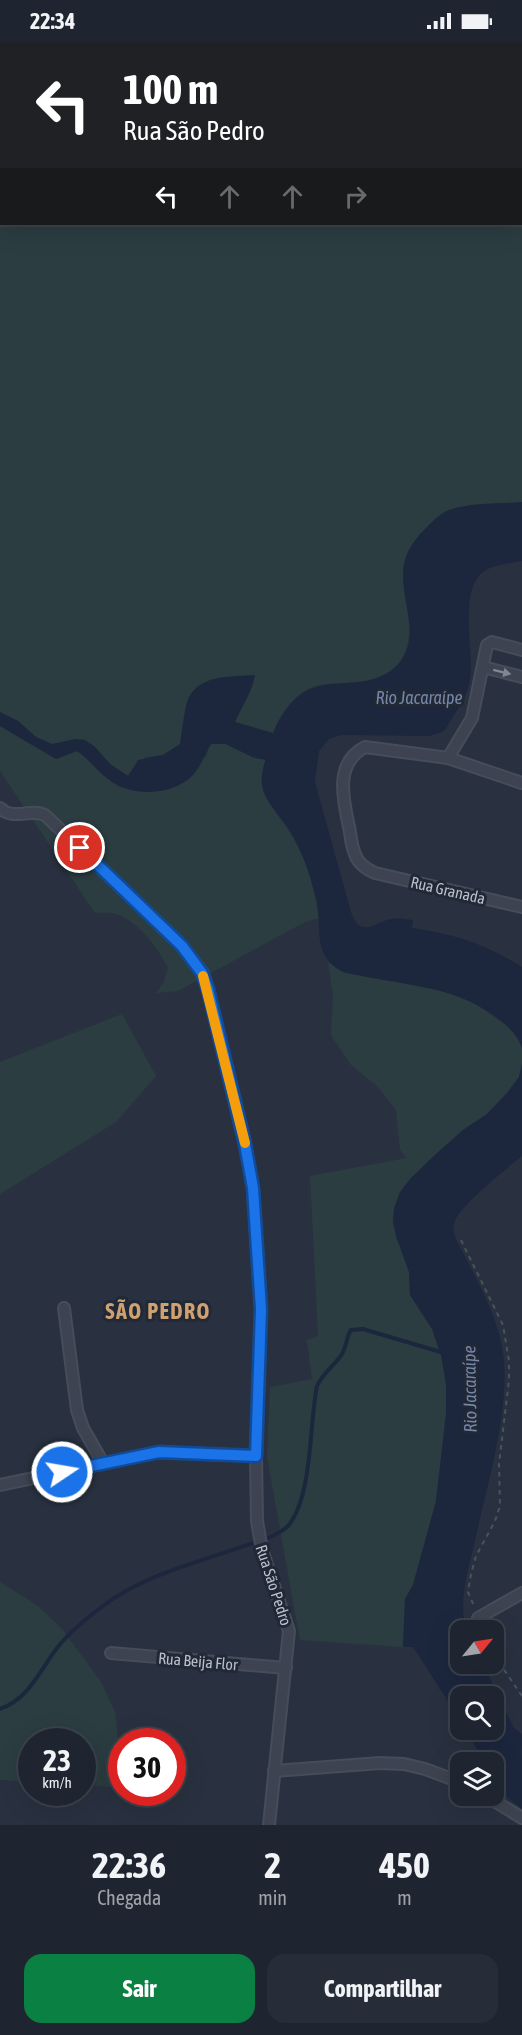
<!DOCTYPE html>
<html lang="pt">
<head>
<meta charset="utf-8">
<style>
	:root { --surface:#1f2530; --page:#272d38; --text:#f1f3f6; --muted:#a1a5ab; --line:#3c424c; --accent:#0b8043 }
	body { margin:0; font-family:"Asap Condensed",sans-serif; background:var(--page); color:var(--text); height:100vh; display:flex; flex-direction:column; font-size:22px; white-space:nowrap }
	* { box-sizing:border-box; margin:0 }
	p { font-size:20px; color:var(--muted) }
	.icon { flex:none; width:33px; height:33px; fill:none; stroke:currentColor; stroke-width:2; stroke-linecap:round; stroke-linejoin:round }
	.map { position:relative; height:1783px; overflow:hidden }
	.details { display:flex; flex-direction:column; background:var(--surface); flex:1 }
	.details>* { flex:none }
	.guide { position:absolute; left:0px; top:0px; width:522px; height:183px; box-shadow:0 6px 24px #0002,0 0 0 2px var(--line); background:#202124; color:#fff; overflow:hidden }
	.needle { width:39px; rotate:60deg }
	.controls { position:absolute; left:450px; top:1578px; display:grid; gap:12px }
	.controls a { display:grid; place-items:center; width:54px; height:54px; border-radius:12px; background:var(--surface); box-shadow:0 6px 24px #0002,0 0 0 2px var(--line); font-size:30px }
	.speed { position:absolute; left:18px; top:1686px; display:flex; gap:12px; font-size:30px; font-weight:700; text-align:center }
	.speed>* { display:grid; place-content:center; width:78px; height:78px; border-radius:50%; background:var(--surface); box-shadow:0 6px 24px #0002,0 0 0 2px var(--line); line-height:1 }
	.speed small { font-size:15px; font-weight:400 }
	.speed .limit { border:9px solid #d22; background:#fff; color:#111 }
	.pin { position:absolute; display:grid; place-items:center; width:51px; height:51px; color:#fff; margin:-26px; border:3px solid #fff; border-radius:50%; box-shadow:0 2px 6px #0007 }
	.me { position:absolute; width:66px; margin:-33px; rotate:78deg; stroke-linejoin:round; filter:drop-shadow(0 0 4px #0008) }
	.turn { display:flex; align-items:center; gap:21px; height:126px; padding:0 24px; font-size:27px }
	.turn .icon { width:78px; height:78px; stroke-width:2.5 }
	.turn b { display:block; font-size:42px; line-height:51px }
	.lanes { display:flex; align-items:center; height:57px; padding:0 24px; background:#0003; justify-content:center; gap:30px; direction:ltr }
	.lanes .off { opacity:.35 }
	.eta { display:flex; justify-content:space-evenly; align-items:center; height:102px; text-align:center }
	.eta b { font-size:36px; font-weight:700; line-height:42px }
	.cta { display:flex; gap:12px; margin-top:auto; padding:12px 24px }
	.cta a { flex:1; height:69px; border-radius:18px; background:var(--accent); color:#fff; font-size:24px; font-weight:700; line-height:69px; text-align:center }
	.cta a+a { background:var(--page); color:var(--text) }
	.status { display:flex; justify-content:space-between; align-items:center; height:42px; padding:0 30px; background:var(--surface); direction:ltr }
	.status svg { height:16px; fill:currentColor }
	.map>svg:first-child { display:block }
	.green { fill:#2b3d41 }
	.water { fill:#1c273e }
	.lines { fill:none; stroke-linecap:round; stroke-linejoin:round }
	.stream { stroke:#1c273e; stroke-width:4 }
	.river { stroke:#1c273e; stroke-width:22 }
	.minor-casing { stroke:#464c5a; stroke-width:14 }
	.secondary-casing { stroke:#464c5a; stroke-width:18 }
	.path { stroke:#445659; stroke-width:2; stroke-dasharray:4.5 4.5; stroke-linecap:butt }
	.minor { stroke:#3d4350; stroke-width:10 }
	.secondary { stroke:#4b5263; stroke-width:15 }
	.oneway { fill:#828794 }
	.route-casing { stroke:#114b97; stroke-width:15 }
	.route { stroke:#1a73e8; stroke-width:10 }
	.slow { stroke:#f59e0b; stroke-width:10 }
	.labels { text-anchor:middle; stroke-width:6; stroke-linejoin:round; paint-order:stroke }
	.street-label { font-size:16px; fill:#babfcb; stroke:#212836 }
	.water-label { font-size:18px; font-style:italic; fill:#7686a7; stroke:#212836 }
	.district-label { font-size:22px; font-weight:bold; letter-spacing:1.5px; fill:#cfa170; stroke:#212836 }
</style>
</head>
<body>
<div class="status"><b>22:34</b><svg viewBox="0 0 49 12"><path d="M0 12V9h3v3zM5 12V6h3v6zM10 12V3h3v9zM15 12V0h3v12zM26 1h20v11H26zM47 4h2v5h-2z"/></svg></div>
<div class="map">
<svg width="522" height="1783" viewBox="0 0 522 1783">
	<rect width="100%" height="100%" fill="#293140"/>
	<g class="green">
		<path d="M281 0H375L279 1Z"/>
		<path d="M451 0H522V460L465 465 409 575C412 610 398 637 360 640 344 642 325 639 310 646 293 654 278 674 273 692L235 680C242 664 252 651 254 634L209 638 183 683 180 702 163 713 146 715 128 734 110 722 94 704 76 697 52 702 36 695 18 679 0 670V148L1 147 2 182H520V2L449 1Z"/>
		<path d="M0 684 56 717 77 709C93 719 104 735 121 746L206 715 210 702 218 694 244 697 269 708C250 760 281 766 300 809 310 830 315 853 319 876L305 880 178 949 156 951 164 940 168 926C159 907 140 882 119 873 112 870 103 871 95 871L0 729Z"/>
		<path d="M328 920 343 930 447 950 468 957 509 985 517 994 522 1005V1022L519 1035 507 1051 487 1072 463 1088 436 1112 410 1137 396 1194 409 1230 410 1253 432 1287 441 1313 446 1342V1372L436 1459 413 1543 405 1557 403 1605 300 1598 267 1415 270 1345 312 1337 307 1298 318 1294 310 1134 407 1116 400 1108 396 1068 377 1044 351 1023 331 993 333 953Z"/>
		<path d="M122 972 156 1034 116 1080 0 1152V1020Z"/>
		<path d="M0 1540 38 1564 62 1587 101 1640 115 1670 120 1714 112 1745 83 1743 82 1700H32L31 1740 0 1738Z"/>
	</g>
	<g class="water">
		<path d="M522 460V519C512 521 500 522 490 526 455 540 475 608 470 638 467 656 454 673 445 688L440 691 429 694 341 693 329 697 319 709 315 740 351 870C361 899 377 878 392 877 399 876 406 877 413 878L412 886C453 891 487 903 522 925V1006C517 992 508 984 496 975 450 941 396 943 343 930 312 914 322 889 317 861 316 853 313 846 311 838 306 819 297 800 286 783 278 772 267 761 263 748 259 734 265 721 268 708L244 697 218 694C205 706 204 723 190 736 169 754 130 755 108 737 97 729 89 717 77 709L56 717 0 684V670L18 679 36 695 52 702 76 697 85 698 94 704 110 722 128 734 138 718 163 713 180 702C182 690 183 677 186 664 193 632 229 635 255 633 252 651 242 663 235 680L273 691C277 681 282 673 289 664 318 627 360 653 393 627 424 602 402 564 403 532 403 514 412 500 424 488 432 480 439 472 449 468 471 460 499 462 522 460Z"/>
		<path d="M522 1022V1114C508 1125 460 1164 455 1179 452 1185 454 1191 456 1197 474 1233 497 1270 503 1310 511 1367 487 1443 475 1499 469 1526 457 1561 467 1588H460V1622H483L514 1686 522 1692V1767L507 1755 494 1736V1720H484L466 1688H494V1654H460V1678L413 1605H403L405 1557 413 1543 436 1459 446 1372V1342L441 1313 432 1287 410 1253 409 1230 396 1194 393 1180 394 1166 400 1150 410 1137 436 1112 463 1088 487 1072 507 1051 519 1035Z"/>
	</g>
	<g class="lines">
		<path class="stream" d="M0 1667C32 1655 40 1626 61 1601 73 1587 88 1575 103 1564 148 1529 219 1515 273 1494 278 1491 284 1488 288 1484 313 1454 309 1382 317 1344 323 1331 335 1323 342 1312 347 1304 346 1295 351 1288L363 1287 444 1311"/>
		<path class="river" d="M213 691H228L257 705 295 713"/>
		<defs>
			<g id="minor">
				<path d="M483 625 522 635"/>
				<path d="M448 716 472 676 487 603 492 600 522 608"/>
				<path d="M522 741 448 716 365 705C334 721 343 757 349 785 351 793 351 804 355 812 358 822 366 827 375 831L522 865"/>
				<path d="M0 766C13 779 30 766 45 773L182 904 203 931 208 947 245 1102 253 1146 261 1267 256 1414 257 1479 262 1508 289 1589 269 1783"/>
				<path d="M64 1266 77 1368 83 1386 103 1421"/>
				<path d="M0 1443 159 1410 256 1414"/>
				<path d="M478 1576 522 1551"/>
				<path d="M111 1611 286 1626"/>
				<path d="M274 1729 380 1721 404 1722 425 1727 460 1740"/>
				<path d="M486 1754 522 1776"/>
			</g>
			<g id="secondary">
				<path d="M230 0 231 2"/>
				<path d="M127 2 129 0"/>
				<path d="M418 2 421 0"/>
				<path d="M0 80 2 79"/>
				<path d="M0 133 2 132"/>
			</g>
		</defs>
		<use href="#minor" class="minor-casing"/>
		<use href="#secondary" class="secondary-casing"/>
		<g class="path">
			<path d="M271 2 272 0"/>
			<path d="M0 102H2"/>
			<path d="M461 1198 503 1283 509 1319V1338L499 1422 500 1464 495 1479 476 1514 471 1532 468 1550 475 1566"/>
			<path d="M494 1613 522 1654"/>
		</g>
		<use href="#minor" class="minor"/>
		<use href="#secondary" class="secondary"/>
	</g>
	<defs><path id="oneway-solid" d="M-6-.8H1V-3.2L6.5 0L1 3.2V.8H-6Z" transform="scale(1.5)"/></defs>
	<use class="oneway" href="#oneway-solid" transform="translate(502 630) rotate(14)"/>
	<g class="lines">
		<defs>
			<path id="route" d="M62 1430 159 1410 256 1414 261 1267 253 1146 245 1102 208 947 202 931 182 904 80 806"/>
		</defs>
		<use href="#route" class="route-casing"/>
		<use href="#route" class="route"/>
		<path class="slow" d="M203 934 245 1101"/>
	</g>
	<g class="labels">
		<g class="street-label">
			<text transform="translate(448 848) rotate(13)" y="6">Rua Granada</text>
			<text transform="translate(274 1543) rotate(72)" y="6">Rua São Pedro</text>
			<text transform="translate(198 1619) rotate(5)" y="6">Rua Beija Flor</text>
		</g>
		<g class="water-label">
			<text x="419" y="662">Rio Jacaraípe</text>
			<text transform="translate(470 1347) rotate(-91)" y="6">Rio Jacaraípe</text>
		</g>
		<g class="district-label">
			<text x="158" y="1277">SÃO PEDRO</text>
		</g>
	</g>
</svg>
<div class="controls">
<a><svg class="needle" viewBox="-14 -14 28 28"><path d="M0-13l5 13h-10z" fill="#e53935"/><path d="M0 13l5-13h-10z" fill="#a1a5ab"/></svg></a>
<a><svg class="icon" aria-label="search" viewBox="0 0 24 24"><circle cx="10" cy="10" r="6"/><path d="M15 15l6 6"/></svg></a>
<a><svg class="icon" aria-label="layers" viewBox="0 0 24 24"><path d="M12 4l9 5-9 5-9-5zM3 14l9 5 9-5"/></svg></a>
</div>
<div class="speed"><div>23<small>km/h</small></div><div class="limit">30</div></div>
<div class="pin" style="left:80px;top:806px;background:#d93025"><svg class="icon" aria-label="arrive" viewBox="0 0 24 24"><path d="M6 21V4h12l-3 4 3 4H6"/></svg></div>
<svg class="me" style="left:62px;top:1430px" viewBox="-20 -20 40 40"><circle r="17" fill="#1a73e8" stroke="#fff" stroke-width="3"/><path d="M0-11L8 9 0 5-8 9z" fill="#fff"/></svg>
<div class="guide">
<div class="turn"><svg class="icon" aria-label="left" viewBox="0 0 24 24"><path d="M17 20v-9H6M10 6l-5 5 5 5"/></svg><div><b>100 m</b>Rua São Pedro</div></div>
<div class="lanes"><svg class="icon" aria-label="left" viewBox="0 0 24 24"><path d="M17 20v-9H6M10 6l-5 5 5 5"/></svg><svg class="icon off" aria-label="ahead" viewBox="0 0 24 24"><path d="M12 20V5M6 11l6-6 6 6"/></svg><svg class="icon off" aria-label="ahead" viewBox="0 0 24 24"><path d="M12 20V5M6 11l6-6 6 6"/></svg><svg class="icon off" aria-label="right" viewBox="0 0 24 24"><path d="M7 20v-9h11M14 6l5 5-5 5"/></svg></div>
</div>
</div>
<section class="details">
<div class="eta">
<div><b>22:36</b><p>Chegada</p></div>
<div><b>2</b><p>min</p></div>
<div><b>450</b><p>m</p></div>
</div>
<div class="cta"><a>Sair</a><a>Compartilhar</a></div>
</section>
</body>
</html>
